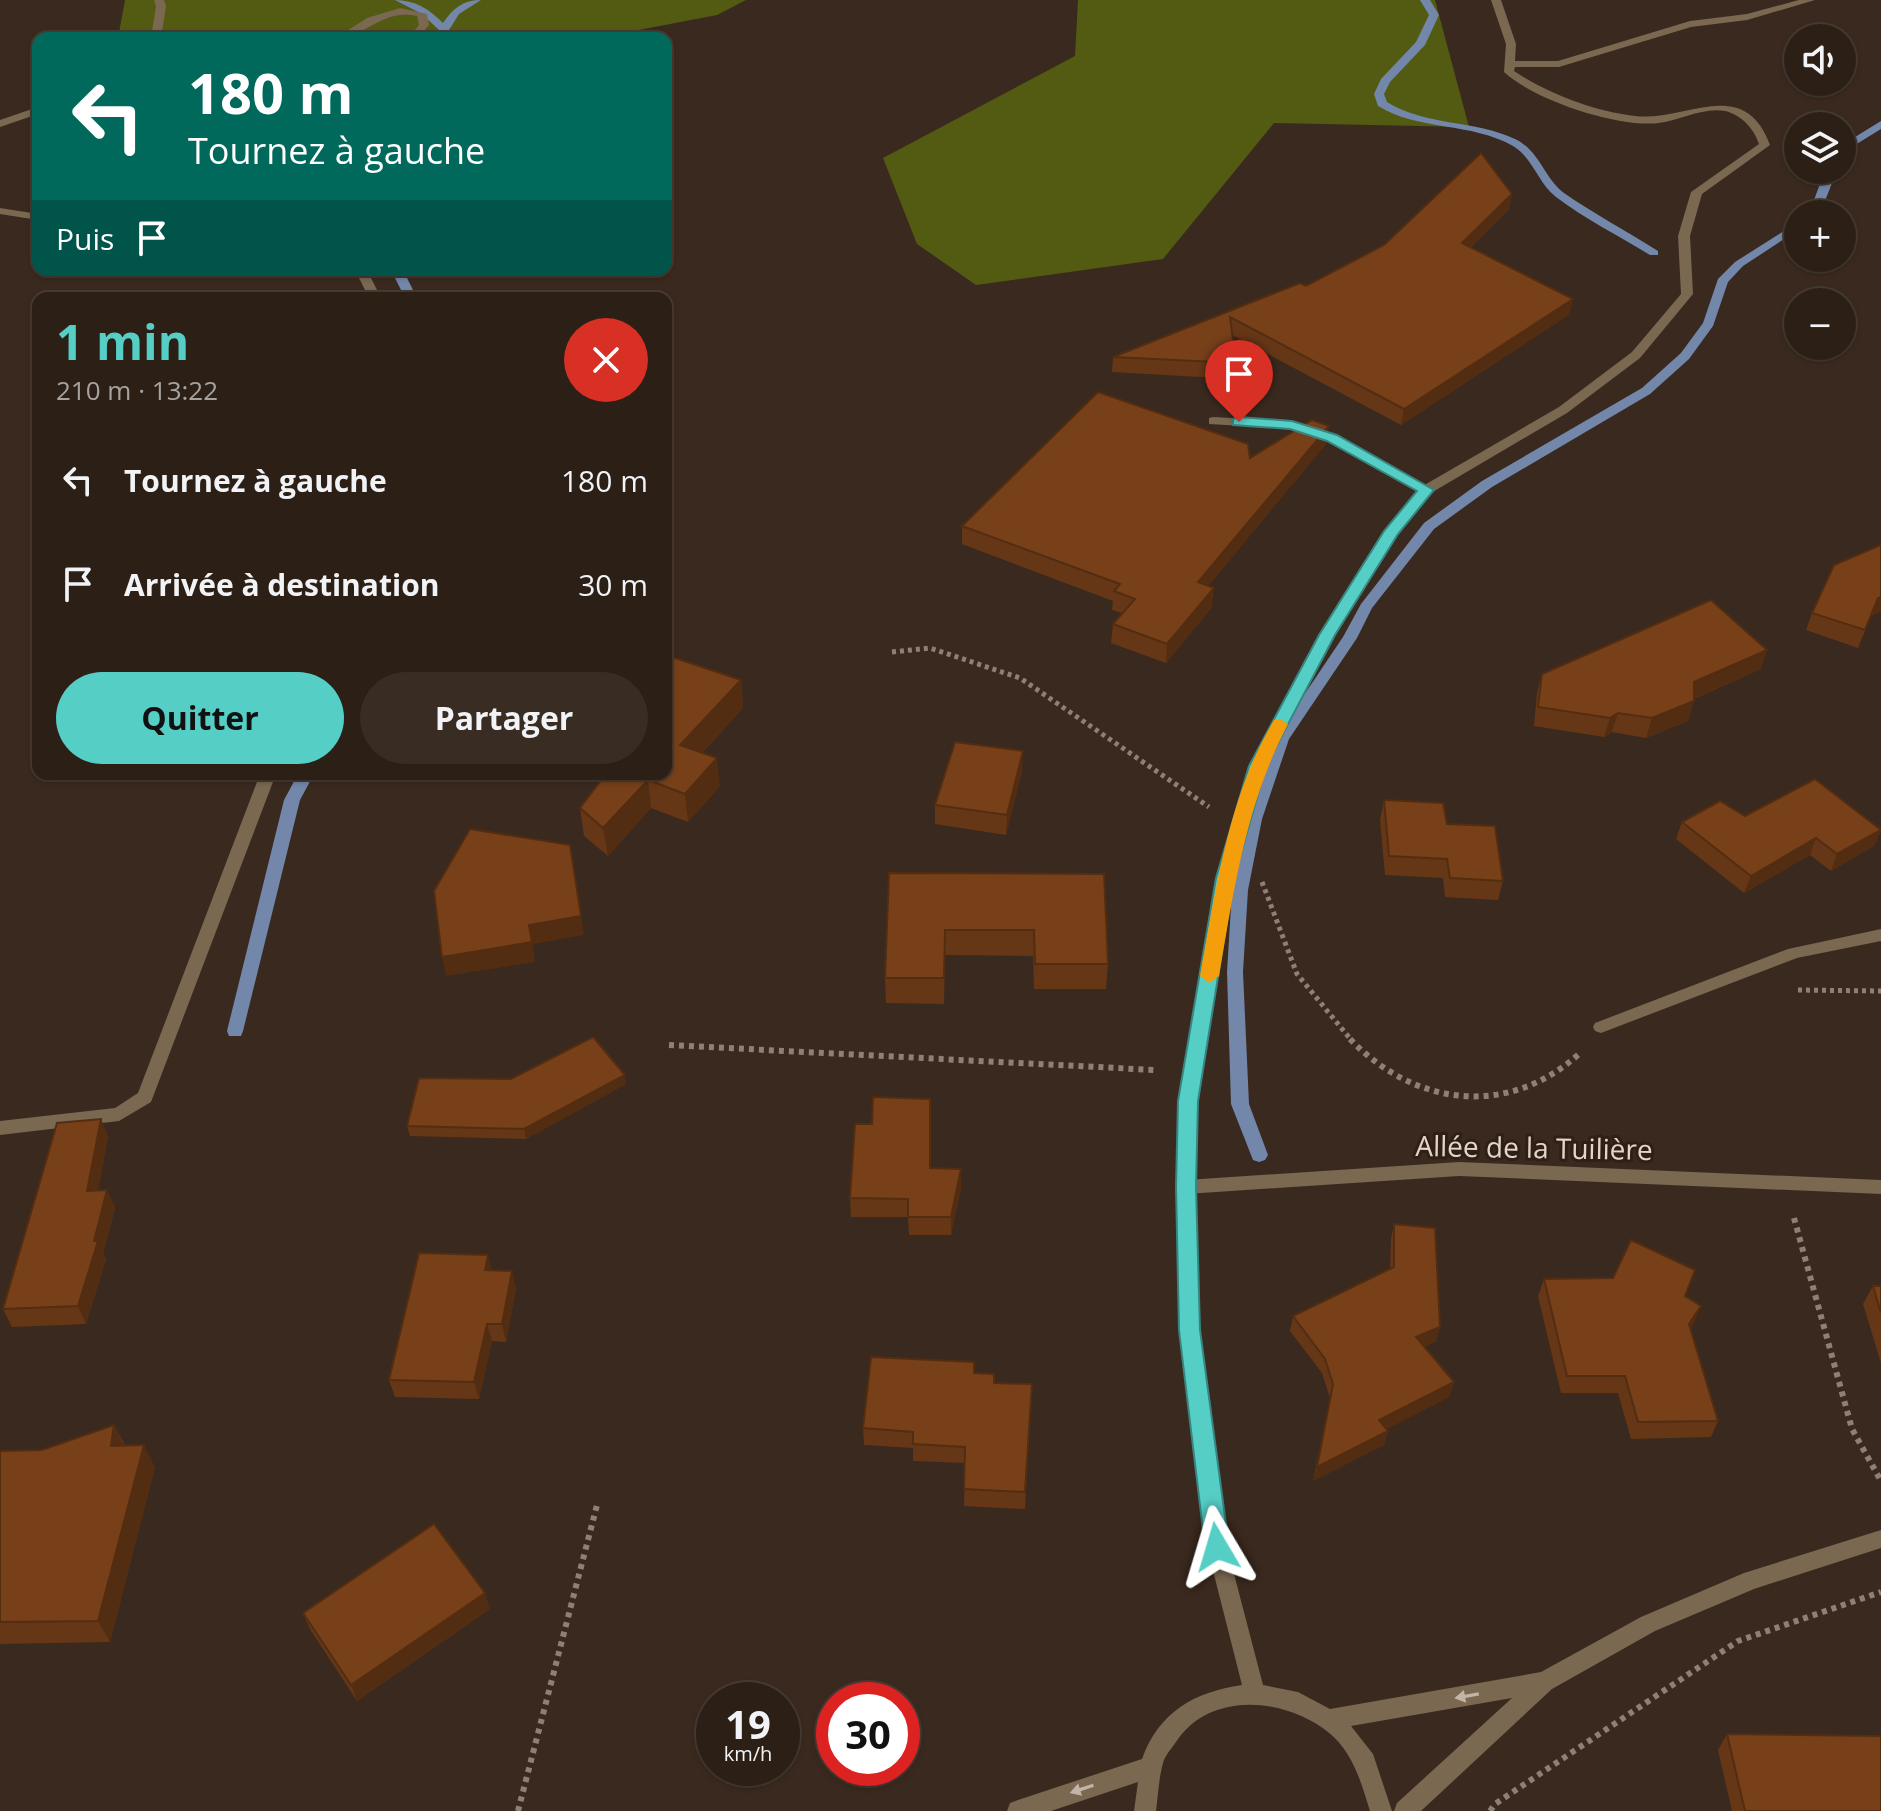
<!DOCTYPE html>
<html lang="fr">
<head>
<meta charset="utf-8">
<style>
	:root { --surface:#2c1f16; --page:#382c23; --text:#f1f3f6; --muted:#a6a2a1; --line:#483d35; --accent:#55cec6 }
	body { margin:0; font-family:"Open Sans",sans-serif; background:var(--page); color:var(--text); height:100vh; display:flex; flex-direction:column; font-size:30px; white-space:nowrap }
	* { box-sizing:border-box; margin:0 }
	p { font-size:26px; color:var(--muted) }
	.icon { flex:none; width:44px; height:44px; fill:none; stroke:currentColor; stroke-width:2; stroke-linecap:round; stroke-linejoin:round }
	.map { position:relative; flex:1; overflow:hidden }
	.side { position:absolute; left:32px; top:292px; width:640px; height:488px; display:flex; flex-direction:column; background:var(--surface); border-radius:16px; box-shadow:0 2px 6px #0004,0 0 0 2px var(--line) }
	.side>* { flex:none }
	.hud { position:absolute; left:32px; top:32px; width:640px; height:244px; border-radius:16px; box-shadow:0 2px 6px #0004,0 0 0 2px var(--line); background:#00695c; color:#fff; overflow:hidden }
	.buttons { position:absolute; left:1784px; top:24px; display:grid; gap:16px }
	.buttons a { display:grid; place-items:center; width:72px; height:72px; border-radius:50%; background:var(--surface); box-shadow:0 2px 6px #0004,0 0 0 2px var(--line); font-size:40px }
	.speed { position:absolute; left:696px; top:1682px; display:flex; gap:16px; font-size:40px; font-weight:700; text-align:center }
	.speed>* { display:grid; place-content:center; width:104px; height:104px; border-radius:50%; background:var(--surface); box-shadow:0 2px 6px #0004,0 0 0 2px var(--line); line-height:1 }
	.speed small { font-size:20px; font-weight:400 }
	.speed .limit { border:12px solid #d22; background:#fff; color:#111 }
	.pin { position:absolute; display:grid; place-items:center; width:68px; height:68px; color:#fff; margin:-82px -34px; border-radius:50% 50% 50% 0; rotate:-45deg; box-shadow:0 0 8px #0007 }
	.pin .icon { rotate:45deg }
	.me { position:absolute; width:88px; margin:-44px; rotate:353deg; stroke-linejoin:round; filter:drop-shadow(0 0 6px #0008) }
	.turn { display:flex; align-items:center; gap:28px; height:168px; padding:0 24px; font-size:36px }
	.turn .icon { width:104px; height:104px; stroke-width:2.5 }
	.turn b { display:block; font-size:56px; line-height:68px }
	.then { display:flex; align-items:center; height:76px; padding:0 24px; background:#0003; gap:16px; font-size:30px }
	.round { display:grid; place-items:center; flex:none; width:84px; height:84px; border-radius:42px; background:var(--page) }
	.summary { display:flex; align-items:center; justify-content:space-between; height:136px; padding:0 24px }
	h1 { font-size:48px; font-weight:700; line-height:60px; color:var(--accent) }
	.action { display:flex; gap:16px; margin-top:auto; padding:16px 24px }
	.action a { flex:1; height:92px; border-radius:48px; background:var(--accent); color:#111; font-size:32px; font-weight:700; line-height:92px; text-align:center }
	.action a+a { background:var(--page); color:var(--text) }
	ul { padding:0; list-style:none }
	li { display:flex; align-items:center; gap:24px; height:104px; padding:0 24px }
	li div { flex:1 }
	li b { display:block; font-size:30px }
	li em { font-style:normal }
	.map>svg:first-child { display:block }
	.forest { fill:#535a12 }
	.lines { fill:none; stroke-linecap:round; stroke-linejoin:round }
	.stream { fill:#7287aa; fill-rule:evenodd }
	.path-far1 { stroke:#8f8077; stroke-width:5; stroke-dasharray:4 4; stroke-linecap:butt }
	.path { stroke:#8f8077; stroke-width:6; stroke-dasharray:5 5; stroke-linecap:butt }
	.lane { fill:#7a6851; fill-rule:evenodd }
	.street { fill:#7a6851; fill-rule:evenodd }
	.wall { fill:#663716 }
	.shaded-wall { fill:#532d12 }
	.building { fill:#774019; stroke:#532d12; stroke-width:2 }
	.oneway { fill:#c2b4a8 }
	.route { fill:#55cec6; stroke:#378681; stroke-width:2 }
	.slow { fill:#f59e0b }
	.labels { text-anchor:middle; stroke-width:6; stroke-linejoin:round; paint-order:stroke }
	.street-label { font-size:28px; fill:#e1d5ce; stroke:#301f14 }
</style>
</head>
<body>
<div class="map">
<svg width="1881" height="1811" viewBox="0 0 1881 1811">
	<rect width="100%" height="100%" fill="#3a291e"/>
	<g class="forest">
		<path d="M125 0H746L717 15 597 38H118Z"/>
		<path d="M1078 0H1435L1469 127 1274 123 1163 259 976 285 917 244 883 158 1075 56Z"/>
	</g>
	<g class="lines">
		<g class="stream">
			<path d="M395 0C415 0 429 9 443 23 453 8 463 0 481 0L459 14 444 38H434L439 30 422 14Z"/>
			<path d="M1420 0H1430L1439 15 1425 45 1390 82 1384 94 1387 102C1426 126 1475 120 1515 139 1540 151 1544 178 1564 193 1594 214 1627 231 1658 251V255H1650C1619 236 1585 219 1556 197 1538 183 1533 158 1513 146 1471 122 1419 131 1378 106L1374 94 1381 79 1416 42 1429 15Z"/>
			<path d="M1881 121V129L1842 153V145Z"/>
			<path d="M1825 170H1837L1825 201 1814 214H1802L1814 200Z"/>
			<path d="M1798 222V230L1743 266 1728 282 1713 326 1689 359 1650 394 1492 487 1434 529 1372 608 1357 638 1289 739 1262 819 1248 890 1243 972 1249 1104 1268 1155 1265 1160 1259 1162 1253 1160 1231 1104 1227 972 1232 890 1246 819 1275 738 1343 637 1361 604 1424 523 1482 481 1642 388 1681 353 1703 323 1718 279 1735 262Z"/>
			<path d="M391 270H403L417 298H405Z"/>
			<path d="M298 774H314L300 800 243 1031 241 1036H229L227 1031 284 800Z"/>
		</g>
		<g class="path-far1">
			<path d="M892 652 930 648 1020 678 1209 807"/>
			<path d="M1262 882 1297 974 1352 1041"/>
			<path d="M1798 990 1881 991"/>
		</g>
		<g class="path">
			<path d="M1350 1039C1414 1106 1508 1119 1580 1053"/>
			<path d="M669 1045 1155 1070"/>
			<path d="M1794 1218 1852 1429 1881 1481"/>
			<path d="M518 1811 597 1505"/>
			<path d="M1490 1811 1495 1804 1738 1641 1881 1592"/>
		</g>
		<g class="lane">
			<path d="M1213 417 1292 421 1337 435 1433 490 1426 494 1421 493 1327 441 1291 429 1209 424V418Z"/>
			<path d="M1881 929V941L1797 958 1601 1033 1595 1031 1593 1027 1595 1023 1788 949Z"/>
			<path d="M1459 1162 1881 1180V1194L1459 1176 1186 1194 1180 1192 1177 1187 1180 1182 1186 1180Z"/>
		</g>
		<g class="street">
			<path d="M154 0H164L166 6 161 38H151L156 6Z"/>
			<path d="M1491 0H1501L1516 44 1515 61H1558L1690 21 1747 14 1799 0H1815L1747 20 1691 27 1559 67H1515L1514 71C1549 94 1593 111 1635 116 1685 122 1744 74 1770 145L1702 194 1690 236 1693 294 1640 358 1567 413 1431 493 1397 533 1334 635 1266 766 1233 878 1197 1101 1195 1187 1198 1330 1227 1547 1263 1685 1298 1692 1330 1709 1541 1672 1641 1617 1744 1573 1881 1530V1548L1754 1589 1655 1631 1552 1689 1421 1811H1394L1397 1803 1512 1698 1351 1726 1373 1754 1392 1811H1370C1361 1782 1353 1752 1328 1732 1284 1697 1209 1691 1176 1742 1172 1748 1165 1755 1163 1763 1159 1777 1158 1796 1156 1811H1134L1138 1782 1051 1811H1007L1010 1803 1018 1800 1142 1759C1159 1712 1194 1692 1242 1685L1207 1547 1180 1330 1177 1187 1179 1101 1217 878 1250 766 1320 635 1387 528 1421 487 1559 407 1632 352 1681 294 1678 236 1691 192 1759 144C1754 129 1742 115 1725 111 1703 107 1681 120 1659 123 1618 128 1534 100 1504 72L1506 44Z"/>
			<path d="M400 8 427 14 429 25 418 38H408L419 25 417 16C381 8 366 38 336 38L367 18Z"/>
			<path d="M38 107V114L0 127V120Z"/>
			<path d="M0 208 38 214V220L0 214Z"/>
			<path d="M355 270H367L381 298H369Z"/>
			<path d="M260 774H276L151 1102 119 1121 0 1135V1121L115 1108 138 1093Z"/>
		</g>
	</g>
	<g class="wall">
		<path d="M1512 194 1509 209 1471 247 1570 314 1401 425 1232 335 1236 363 1235 379 1112 372 1113 357 1306 286Z"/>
		<path d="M1326 444 1208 586 1212 607 1166 663 1111 643 1113 624 1122 613 1112 610 1113 601 962 544V526L1250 458Z"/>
		<path d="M1881 545V611L1871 616 1858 648 1806 630 1812 613Z"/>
		<path d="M1761 669 1694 699 1688 721 1646 738 1612 732 1604 737 1534 726 1537 693 1542 674Z"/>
		<path d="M741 680 743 708 702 753 720 786 688 822 651 808 608 856 584 836 580 808Z"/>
		<path d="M1022 771 1006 835 935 824V805Z"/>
		<path d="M1384 800 1447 824 1503 881 1498 900 1445 897 1443 878 1385 875 1380 820Z"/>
		<path d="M1745 816 1881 830 1874 846 1831 871 1810 855 1744 893 1676 839 1682 822Z"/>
		<path d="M889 873 1104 874 1108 964 1106 989H1034L1033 956 945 955 944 1004 886 1003 885 978Z"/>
		<path d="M626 1084 526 1139 410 1136 407 1126Z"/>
		<path d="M101 1119 108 1137 98 1190H107L115 1208 103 1254 106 1259 86 1324 12 1327 3 1309Z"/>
		<path d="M930 1168 961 1169V1188L951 1235H909L908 1217H851L850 1198Z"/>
		<path d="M1394 1224 1440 1327 1436 1341 1424 1347 1454 1382 1449 1397 1386 1429 1388 1431 1384 1445 1313 1481 1330 1398 1322 1373 1290 1331 1293 1316 1390 1268 1391 1239Z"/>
		<path d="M491 1270 516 1288 506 1342 492 1341 479 1399 395 1397 389 1380Z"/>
		<path d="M1544 1279 1685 1296 1694 1323 1690 1329 1718 1421 1711 1437 1631 1439 1618 1393H1561L1538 1296Z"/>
		<path d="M1873 1286H1881V1363L1863 1304Z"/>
		<path d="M974 1373 994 1383 1032 1384 1025 1509 964 1506 965 1463 913 1461V1448L864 1445 863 1428Z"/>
		<path d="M114 1425 125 1445 155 1467 110 1642 0 1644V1451L42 1450Z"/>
		<path d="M490 1609 357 1701 310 1629 303 1613Z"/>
		<path d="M1727 1734 1881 1811H1732L1718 1750Z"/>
	</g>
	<g class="shaded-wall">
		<path d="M1512 194 1509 209 1460 259 1462 243Z"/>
		<path d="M1573 299 1570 314 1401 425 1404 409Z"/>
		<path d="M1329 426 1326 444 1196 601 1198 582Z"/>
		<path d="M1214 588 1212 607 1166 663 1167 644Z"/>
		<path d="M1881 597V611L1871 616 1858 648 1878 598Z"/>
		<path d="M1767 650 1761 669 1688 701 1694 682Z"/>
		<path d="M741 680 743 708 683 773 680 745Z"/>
		<path d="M1694 701 1688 721 1646 738 1652 718Z"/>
		<path d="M1618 713 1612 732 1604 737 1610 718Z"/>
		<path d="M1023 751 1022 771 1006 835 1007 815Z"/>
		<path d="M717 758 720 786 688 822 685 794Z"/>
		<path d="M648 780 651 808 608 856 603 828Z"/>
		<path d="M1881 830 1874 846 1831 871 1837 854Z"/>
		<path d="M1816 838 1810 855 1744 893 1751 876Z"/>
		<path d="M570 845 584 935 533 944 535 962 446 976 442 957 529 925Z"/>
		<path d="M625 1075 626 1084 526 1139 524 1129Z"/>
		<path d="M101 1119 108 1137 94 1209 87 1191Z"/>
		<path d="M961 1169V1188L951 1235V1217Z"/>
		<path d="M107 1190 115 1208 103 1254 106 1259 86 1324 78 1306Z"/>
		<path d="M488 1255 492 1272 485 1270Z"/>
		<path d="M512 1271 516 1288 506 1342 502 1324Z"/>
		<path d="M1701 1306 1694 1323 1682 1341 1689 1324Z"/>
		<path d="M487 1324 492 1341 479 1399 474 1382Z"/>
		<path d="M1440 1327 1436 1341 1412 1352 1416 1337Z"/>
		<path d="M1454 1382 1449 1397 1376 1435 1379 1420Z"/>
		<path d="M114 1425 125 1447 111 1446Z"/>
		<path d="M1388 1431 1384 1445 1313 1481 1317 1467Z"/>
		<path d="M144 1445 155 1467 110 1642 98 1621Z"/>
		<path d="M485 1593 490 1609 357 1701 351 1685Z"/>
	</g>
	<g class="building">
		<path d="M1481 153 1512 194 1462 243 1573 299 1404 409 1230 317 1236 363 1113 357 1300 283 1306 286 1384 245Z"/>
		<path d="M1098 392 1248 444 1250 458 1312 420 1329 426 1198 582 1214 588 1167 644 1113 624 1135 599 1114 591 1120 584 962 526Z"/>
		<path d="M1881 545V597L1878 598 1865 630 1812 613 1834 565Z"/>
		<path d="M1711 600 1767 650 1694 682V701L1652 718 1618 713 1610 718 1538 707 1542 674Z"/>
		<path d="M666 655 741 680 680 745 717 758 685 794 648 780 603 828 580 808 606 774H666Z"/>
		<path d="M955 742 1023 751 1007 815 935 805Z"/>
		<path d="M1815 779 1881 830 1837 854 1816 838 1751 876 1682 822 1720 801 1745 816Z"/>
		<path d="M1384 800 1443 803 1447 824 1495 826 1503 881 1450 878 1447 859 1389 856Z"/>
		<path d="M470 829 570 845 581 916 529 925 532 942 442 957 434 891Z"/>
		<path d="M889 873 1104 874 1108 964H1035L1034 930H945L944 978H885Z"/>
		<path d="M593 1037 625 1075 524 1129 407 1126 419 1078 511 1079Z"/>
		<path d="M873 1097 930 1099V1168L961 1169 951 1217H908V1199L850 1198 855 1124H872Z"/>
		<path d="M101 1119 87 1191 107 1190 94 1241H98L78 1306 3 1309 57 1123Z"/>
		<path d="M1394 1224 1435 1228 1440 1327 1416 1337 1454 1382 1379 1420 1388 1431 1317 1467 1333 1384 1325 1359 1293 1316 1394 1267Z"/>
		<path d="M1631 1240 1695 1270 1685 1296 1701 1306 1689 1324 1718 1421 1638 1422 1625 1376H1567L1544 1279 1613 1278Z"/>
		<path d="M419 1253 488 1255 485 1270 512 1271 502 1324H487L474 1382 389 1380Z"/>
		<path d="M1873 1286H1881V1313Z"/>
		<path d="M871 1357 974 1362V1373L994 1374V1383L1032 1384 1025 1492 964 1489 965 1447 913 1444V1432L863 1428Z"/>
		<path d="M114 1425 111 1446 144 1445 98 1621 0 1622V1451L42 1450Z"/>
		<path d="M434 1524 485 1593 351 1685 303 1613Z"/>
		<path d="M1727 1734 1881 1736V1811H1745Z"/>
	</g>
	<defs><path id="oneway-solid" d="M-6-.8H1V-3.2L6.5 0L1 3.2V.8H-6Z" transform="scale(2)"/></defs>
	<g class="oneway">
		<use href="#oneway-solid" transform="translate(1467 1696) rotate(170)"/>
		<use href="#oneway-solid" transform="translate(1082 1789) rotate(162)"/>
	</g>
	<path class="route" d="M1239 417 1292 421 1337 435 1434 490 1398 534 1335 635 1266 766 1234 878 1198 1101 1196 1187 1200 1330 1229 1547 1225 1555 1217 1558 1209 1555 1205 1547 1179 1330 1176 1187 1178 1101 1216 878 1249 766 1319 635 1384 531 1417 491 1327 441 1290 429 1233 425V419Z"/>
	<path class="slow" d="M1280 719 1288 724C1246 804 1234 889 1219 976L1209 983 1200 976C1216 889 1228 797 1274 720Z"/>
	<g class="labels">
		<g class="street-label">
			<text transform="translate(1534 1148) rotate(1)" y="10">Allée de la Tuilière</text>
		</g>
	</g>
</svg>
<div class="buttons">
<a><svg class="icon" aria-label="sound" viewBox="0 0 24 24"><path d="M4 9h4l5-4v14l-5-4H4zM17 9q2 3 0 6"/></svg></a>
<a><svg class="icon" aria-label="layers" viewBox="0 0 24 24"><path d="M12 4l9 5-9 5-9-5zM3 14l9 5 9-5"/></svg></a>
<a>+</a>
<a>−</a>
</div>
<div class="speed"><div>19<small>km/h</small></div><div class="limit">30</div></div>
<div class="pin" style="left:1239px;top:422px;background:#d93025"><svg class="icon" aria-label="arrive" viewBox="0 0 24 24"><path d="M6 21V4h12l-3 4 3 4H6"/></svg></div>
<svg class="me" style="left:1217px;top:1547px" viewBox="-20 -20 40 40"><path d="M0-17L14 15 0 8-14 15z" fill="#55cec6" stroke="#fff" stroke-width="4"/></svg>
<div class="hud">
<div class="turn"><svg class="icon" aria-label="left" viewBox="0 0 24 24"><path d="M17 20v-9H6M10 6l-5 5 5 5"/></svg><div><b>180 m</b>Tournez à gauche</div></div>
<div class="then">Puis<svg class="icon" aria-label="arrive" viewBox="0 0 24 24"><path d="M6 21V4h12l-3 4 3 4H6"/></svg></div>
</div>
<section class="side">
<div class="summary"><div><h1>1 min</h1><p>210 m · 13:22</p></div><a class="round" style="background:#d93025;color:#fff"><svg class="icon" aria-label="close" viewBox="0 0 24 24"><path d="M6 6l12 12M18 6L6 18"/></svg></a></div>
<ul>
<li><svg class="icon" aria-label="left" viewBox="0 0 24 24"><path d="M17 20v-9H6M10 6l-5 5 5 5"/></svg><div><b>Tournez à gauche</b></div><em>180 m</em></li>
<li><svg class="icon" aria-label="arrive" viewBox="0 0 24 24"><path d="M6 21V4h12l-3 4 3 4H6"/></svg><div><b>Arrivée à destination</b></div><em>30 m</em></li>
</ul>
<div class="action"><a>Quitter</a><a>Partager</a></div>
</section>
</div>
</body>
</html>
